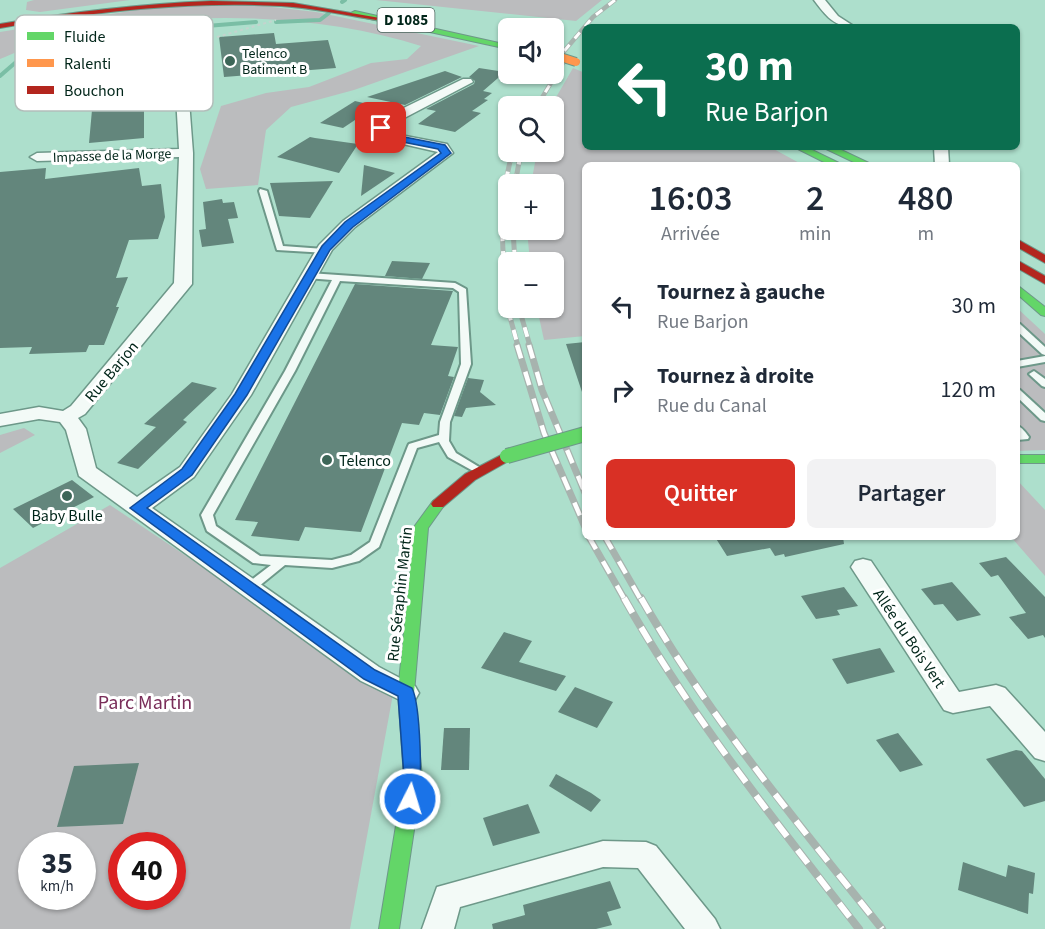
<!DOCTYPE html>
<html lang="fr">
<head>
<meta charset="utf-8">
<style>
	:root { --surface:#fff; --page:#f2f2f3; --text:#1f2937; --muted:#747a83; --accent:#d93025 }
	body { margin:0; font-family:"Source Sans 3",sans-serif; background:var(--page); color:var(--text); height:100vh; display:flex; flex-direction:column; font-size:22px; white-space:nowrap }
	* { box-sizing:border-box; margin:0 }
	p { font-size:20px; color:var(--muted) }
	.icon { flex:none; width:33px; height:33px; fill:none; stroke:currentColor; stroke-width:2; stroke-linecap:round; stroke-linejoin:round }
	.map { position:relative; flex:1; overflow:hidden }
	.side { position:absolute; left:582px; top:162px; width:438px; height:378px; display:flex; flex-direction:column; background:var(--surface); border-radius:9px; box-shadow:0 2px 4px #0004 }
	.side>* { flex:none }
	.guide { position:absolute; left:582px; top:24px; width:438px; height:126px; border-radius:9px; box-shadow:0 2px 4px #0004; background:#0b6e4f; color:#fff; overflow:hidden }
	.fabs { position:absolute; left:498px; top:18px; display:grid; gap:12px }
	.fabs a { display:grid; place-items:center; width:66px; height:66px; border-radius:9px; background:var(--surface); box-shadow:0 2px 4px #0004; font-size:30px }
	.speed { position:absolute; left:18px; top:832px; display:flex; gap:12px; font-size:30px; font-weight:700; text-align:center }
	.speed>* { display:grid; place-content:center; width:78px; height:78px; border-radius:50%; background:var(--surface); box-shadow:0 2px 4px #0004; line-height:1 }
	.speed small { font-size:15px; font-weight:400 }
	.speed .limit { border:9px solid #d22; background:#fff; color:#111 }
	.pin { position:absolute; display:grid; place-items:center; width:51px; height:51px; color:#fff; margin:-26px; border-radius:12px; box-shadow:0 3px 9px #0006 }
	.me { position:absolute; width:66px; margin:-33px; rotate:5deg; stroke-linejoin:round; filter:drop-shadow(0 0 4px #0008) }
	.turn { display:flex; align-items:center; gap:21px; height:126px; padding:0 24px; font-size:27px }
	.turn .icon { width:78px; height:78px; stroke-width:2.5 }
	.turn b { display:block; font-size:42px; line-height:51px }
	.eta { display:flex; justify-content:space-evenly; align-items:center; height:102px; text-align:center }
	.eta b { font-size:36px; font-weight:600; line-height:42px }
	.primary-button { display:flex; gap:12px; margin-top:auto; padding:12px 24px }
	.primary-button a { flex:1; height:69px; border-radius:9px; background:var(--accent); color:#fff; font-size:24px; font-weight:600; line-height:69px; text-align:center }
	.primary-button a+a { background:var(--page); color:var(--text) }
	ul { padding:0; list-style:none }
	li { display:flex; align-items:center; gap:18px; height:84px; padding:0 24px }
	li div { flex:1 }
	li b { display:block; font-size:22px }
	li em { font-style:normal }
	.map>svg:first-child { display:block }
	.green { fill:#bbbcbe; fill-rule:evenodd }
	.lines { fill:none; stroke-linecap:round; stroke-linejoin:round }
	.stream { stroke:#7abea5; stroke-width:4 }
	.building { fill:#63867c }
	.lane-casing { stroke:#6d9889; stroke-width:4 }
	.street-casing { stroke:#6d9889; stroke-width:3 }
	.fast-casing { stroke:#6d9889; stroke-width:2 }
	.jam-casing { stroke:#6d9889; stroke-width:2 }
	.path { stroke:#c4d4ce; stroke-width:2; stroke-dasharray:3 3; stroke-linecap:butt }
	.lane { fill:#f3faf7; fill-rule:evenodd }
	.street { fill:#f3faf7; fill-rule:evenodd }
	.fast { fill:#63d668; fill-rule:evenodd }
	.jam { fill:#b3261e; fill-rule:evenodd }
	.rail-far3-casing { stroke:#a7b3ae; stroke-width:4.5 }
	.rail-far2-casing { stroke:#a7b3ae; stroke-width:5 }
	.rail-far1-casing { stroke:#a7b3ae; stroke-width:7 }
	.rail-casing { stroke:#a7b3ae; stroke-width:8 }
	.rail-far3 { stroke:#fff; stroke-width:3; stroke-dasharray:8; stroke-linecap:butt }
	.rail-far2 { stroke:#fff; stroke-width:4; stroke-dasharray:10; stroke-linecap:butt }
	.rail-far1 { stroke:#fff; stroke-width:4.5; stroke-dasharray:14; stroke-linecap:butt }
	.rail { stroke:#fff; stroke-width:6; stroke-dasharray:17; stroke-linecap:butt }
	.fast-bridge-casing { stroke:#6d9889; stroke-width:16; stroke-linecap:butt }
	.slow-bridge-casing { stroke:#6d9889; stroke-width:10; stroke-linecap:butt }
	.fast-bridge { stroke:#63d668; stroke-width:14 }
	.slow-bridge { stroke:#ff974d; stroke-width:8 }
	.route { fill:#1a73e8; stroke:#114b97; stroke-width:1.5 }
	.poi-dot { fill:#3d6658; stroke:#fff; stroke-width:2 }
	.labels { text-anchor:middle; stroke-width:6; stroke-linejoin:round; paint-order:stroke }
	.far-poi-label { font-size:14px; fill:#002519; stroke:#fff; text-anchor:start }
	.far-street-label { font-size:14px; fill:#002519; stroke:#fff }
	.shield { fill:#fff; stroke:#4c665e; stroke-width:1.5 }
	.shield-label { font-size:15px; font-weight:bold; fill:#002519 }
	.street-label { font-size:16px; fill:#002519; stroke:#fff }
	.poi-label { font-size:16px; fill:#002519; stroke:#fff; text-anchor:start }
	.near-park-label { font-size:20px; fill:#792d59; stroke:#fff }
	.key { fill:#fff; stroke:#b2beba; stroke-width:1.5 }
	.key-label { font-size:16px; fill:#002519 }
</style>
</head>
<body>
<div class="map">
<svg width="1045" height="929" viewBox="0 0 1045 929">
	<rect width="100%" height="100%" fill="#addfcc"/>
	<g class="green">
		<path d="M34 0H130L40 12 26 10 27 2Z"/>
		<path d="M376 0H602L576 21Z"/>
		<path d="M244 4 316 12 479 46 354 90 291 107 266 130 258 185 206 189 200 169 221 106 266 93 309 87 371 63 407 59 421 46C309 10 160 9 47 41 31 45 15 53 0 59V32L161 6Z"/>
		<path d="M573 68 585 73V147H770L803 165H585V336L544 340 537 308H554V262H530L527 230H554V184H531L537 152H554L551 106Z"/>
		<path d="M1017 308 1045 334V450L1017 451Z"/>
		<path d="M24 428 35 435 0 453V435Z"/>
		<path d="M1017 480 1045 510V576L1011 537H1017Z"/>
		<path d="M110 505 393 694 350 929H0V568ZM32 846H82V897H32ZM122 846H172V897H122Z"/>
	</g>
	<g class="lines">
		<g class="stream">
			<path d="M342 2 345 0"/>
			<path d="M276 22 320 20 329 13"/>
			<path d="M0 76 23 56 95 35 256 22"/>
		</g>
	</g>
	<g class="building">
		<path d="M274 33 276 44 328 40 336 68 224 77 219 37Z"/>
		<path d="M152 45V83H144V138L89 143 94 88 61 90 67 51Z"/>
		<path d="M479 68 505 72 483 91 492 93 484 99 488 100 472 111 481 113 455 132 418 124 436 111 426 109 474 84 475 81 469 77Z"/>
		<path d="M445 71 462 77 405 105 367 97Z"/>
		<path d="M355 101 376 106 343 128 320 123Z"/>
		<path d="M310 137 315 138 358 144 339 173 277 157Z"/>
		<path d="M364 165 395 173 361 196Z"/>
		<path d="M46 168 45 179 139 168 142 186 161 184 165 217 158 239 129 240 116 278 128 277 116 307H119L104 345H89L86 352 29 354 32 347 0 348V172Z"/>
		<path d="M333 181 310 218 279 216 270 183Z"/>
		<path d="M222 199 223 203 234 202 238 218 228 219 234 243 202 247 199 230 206 229 203 202Z"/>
		<path d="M392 261 430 263 422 279 385 276Z"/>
		<path d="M355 284 453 291 431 345 458 347 448 376 454 377 440 415 424 413 419 425 402 423 361 532 305 527 299 541 251 536 258 522 235 520Z"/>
		<path d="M585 342V392H582L566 344Z"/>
		<path d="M468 378 484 380 480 392 496 405 466 408 462 417 454 416Z"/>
		<path d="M192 382 217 388 183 420 187 422 138 469 117 463 156 427 144 424Z"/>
		<path d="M72 480 94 497 33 528 13 509Z"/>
		<path d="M715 537H843L844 544 785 557 784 554 775 556 770 548 727 556Z"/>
		<path d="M1006 557 1045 597V638L1043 635 1028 639 1009 617 1026 613 998 575 991 577 979 563Z"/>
		<path d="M952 582 981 615 957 621 943 604 934 605 921 589Z"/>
		<path d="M844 587 858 606 837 610 840 615 816 619 801 596Z"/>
		<path d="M504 632 532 641 519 662 566 676 556 691 481 668Z"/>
		<path d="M880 648 895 672 847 684 832 659Z"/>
		<path d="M575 687 613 702 597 728 558 712Z"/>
		<path d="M444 728H470L469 770H441Z"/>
		<path d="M898 733 923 765 900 772 876 740Z"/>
		<path d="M1016 750 1022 751 1045 779V801L1024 807 986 759Z"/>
		<path d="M139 763 123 824 57 827 74 766Z"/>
		<path d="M556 774 591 793 601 800 591 812 549 786Z"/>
		<path d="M528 804 540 833 493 846 483 818Z"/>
		<path d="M963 862 1006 877 1008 865 1035 873 1033 894 1029 893 1028 914 958 890Z"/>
		<path d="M610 881 621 908 607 912 612 925 596 929H493L492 924 525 915 523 905Z"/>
	</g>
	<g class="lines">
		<defs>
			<g id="lane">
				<path d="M260 189 267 191 283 246 324 249H327V253L277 250 259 191Z"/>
				<path d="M309 273 455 283 466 289 471 364 450 422 449 441 456 453 484 470 483 472H475L448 457 439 442 417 448 379 547 359 561 332 568 285 565 253 591H245L243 588 245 585 271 565 253 563 207 531 201 515 285 371 332 280 306 278 305 276ZM340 281 453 288 459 292 461 364 440 422 439 435 409 444 408 446 370 542 351 555 332 560 260 556 216 526 213 515 295 371Z"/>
				<path d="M1017 323 1020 324 1045 347V355L1042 354 1017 331Z"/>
				<path d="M1045 356V362L1017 367V361Z"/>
				<path d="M1034 371 1045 379V387L1042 386 1031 376 1029 374Z"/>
				<path d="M1017 389 1020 390 1045 413V421L1041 420 1017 397Z"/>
				<path d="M1017 426C1022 427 1026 433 1029 437L1028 439 1017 440Z"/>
			</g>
			<g id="street">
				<path d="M814 0H825L838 16 855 27C834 27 826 16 814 0Z"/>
				<path d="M205 36 209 38V42L191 51 186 61 193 153 192 284 85 414 78 418 86 429 96 468 137 497 180 467 232 394 319 245 343 221 438 152 381 139 375 133 377 121 463 79H471L473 82 389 126 390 133 447 144 453 153 355 227 332 250 251 395 194 477 152 508 379 667 415 686 419 693 415 700 406 703 361 681 79 476 66 430 60 422 39 419 0 426V414L39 407 63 411 71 406 174 283 179 157 37 161 30 157 37 153 179 149 174 61 182 46Z"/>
				<path d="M934 147H948L949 165H935Z"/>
				<path d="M863 559 871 561 959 692 996 685 1005 688 1045 732V761L1035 758 990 706 953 713 944 710 851 567 855 561Z"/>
				<path d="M603 841 646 842 656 846 715 919 720 929H685L638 868 603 867 460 907 454 929H422L437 887Z"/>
			</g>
			<g id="fast">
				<path d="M355 11 508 45V49L352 15 351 13Z"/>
				<path d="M794 147H806L843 165H830Z"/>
				<path d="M822 147H835L873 165H860Z"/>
				<path d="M1017 285 1045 307V316L1041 315 1017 294Z"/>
				<rect x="1017" y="455" width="28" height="8"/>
				<path d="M438 499 445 504 428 528 414 693 422 777 399 929H379L404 777 398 693 414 527 433 501Z"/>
			</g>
			<g id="jam">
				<path d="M211 1 293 3 380 18 376 20C345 15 313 8 281 6 187 1 93 12 0 28V24C70 12 140 4 211 1Z"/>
				<path d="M1017 239 1045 255V263L1017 247Z"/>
				<path d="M1017 260 1045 276V284L1017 268Z"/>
				<path d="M507 452 514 456 512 459 475 480 443 507H433L431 504 433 501 465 474Z"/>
			</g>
		</defs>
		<use href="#lane" class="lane-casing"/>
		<use href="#street" class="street-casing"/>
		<use href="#fast" class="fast-casing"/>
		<use href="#jam" class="jam-casing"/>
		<path class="path" d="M217 37 276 20"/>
		<use href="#lane" class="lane"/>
		<use href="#street" class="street"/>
		<use href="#fast" class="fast"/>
		<use href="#jam" class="jam"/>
		<defs>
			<g id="rail-far3">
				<path d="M554 63 593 17 615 0"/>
				<path d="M537 106 566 58"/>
			</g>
			<g id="rail-far2">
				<path d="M512 152 504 190 502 227 505 299 518 346"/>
				<path d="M515 184 521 152"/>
				<path d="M513 230 515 262"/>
				<path d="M519 308 530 346"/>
			</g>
			<g id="rail-far1">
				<path d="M517 345 544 433 585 527"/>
				<path d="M529 345 542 390 585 493"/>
				<path d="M589 537 625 600"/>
				<path d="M605 537 641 600"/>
			</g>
			<g id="rail">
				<path d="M624 598C691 717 776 822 859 929"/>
				<path d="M641 598C709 717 797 822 882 929"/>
			</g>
		</defs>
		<use href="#rail-far3" class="rail-far3-casing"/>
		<use href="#rail-far2" class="rail-far2-casing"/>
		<use href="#rail-far1" class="rail-far1-casing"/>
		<use href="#rail" class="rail-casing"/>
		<use href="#rail-far3" class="rail-far3"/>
		<use href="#rail-far2" class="rail-far2"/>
		<use href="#rail-far1" class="rail-far1"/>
		<use href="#rail" class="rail"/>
		<defs>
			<path id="fast-bridge" d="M507 456 585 434"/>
			<path id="slow-bridge" d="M554 55 576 62"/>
		</defs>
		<use href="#fast-bridge" class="fast-bridge-casing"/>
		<use href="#slow-bridge" class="slow-bridge-casing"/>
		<use href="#fast-bridge" class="fast-bridge"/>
		<use href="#slow-bridge" class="slow-bridge"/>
	</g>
	<path class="route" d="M381 126 389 134 445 145 451 153 353 227 330 250 247 395 192 475 147 508 375 670 412 688C420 704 424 788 416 804L410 806 403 804 400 799 404 777 398 696 364 679 130 508 182 469 235 394 322 246 345 222 441 153 438 149 383 138 377 128Z"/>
	<g class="poi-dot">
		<circle cx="230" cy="61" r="6"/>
		<circle cx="327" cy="460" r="6"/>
		<circle cx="67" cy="496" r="6"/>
	</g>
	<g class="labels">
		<g class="far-poi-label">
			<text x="242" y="58">Telenco<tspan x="242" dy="16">Batiment B</tspan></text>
		</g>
		<g class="far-street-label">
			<text transform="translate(112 155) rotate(-2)" y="5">Impasse de la Morge</text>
		</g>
		<rect class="shield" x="377.5" y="8" width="57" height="24" rx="4.5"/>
		<g class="shield-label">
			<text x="406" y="25">D 1085</text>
		</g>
		<g class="street-label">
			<text transform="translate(111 371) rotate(-50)" y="6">Rue Barjon</text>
			<text transform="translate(399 594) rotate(-84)" y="6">Rue Séraphin Martin</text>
			<text transform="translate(910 638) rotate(56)" y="6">Allée du Bois Vert</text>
		</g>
		<g class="poi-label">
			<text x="339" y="466">Telenco</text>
			<text x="67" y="521" text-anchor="middle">Baby Bulle</text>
		</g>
		<g class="near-park-label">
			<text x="145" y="709">Parc Martin</text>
		</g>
	</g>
	<rect x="15" y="15" width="198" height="96" rx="9" class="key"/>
	<rect x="27" y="32" width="27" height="8" fill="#63d668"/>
	<rect x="27" y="59" width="27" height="8" fill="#ff974d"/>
	<rect x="27" y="86" width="27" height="8" fill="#b3261e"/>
	<g class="key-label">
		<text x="64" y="42">Fluide</text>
		<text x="64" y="69">Ralenti</text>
		<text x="64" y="96">Bouchon</text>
	</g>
</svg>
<div class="fabs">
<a><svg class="icon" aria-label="sound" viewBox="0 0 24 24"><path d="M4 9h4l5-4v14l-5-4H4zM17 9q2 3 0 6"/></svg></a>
<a><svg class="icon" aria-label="search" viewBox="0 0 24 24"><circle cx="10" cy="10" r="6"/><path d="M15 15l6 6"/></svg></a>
<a>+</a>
<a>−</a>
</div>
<div class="speed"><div>35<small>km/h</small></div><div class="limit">40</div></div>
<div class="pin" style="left:381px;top:128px;background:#d93025"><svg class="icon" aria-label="arrive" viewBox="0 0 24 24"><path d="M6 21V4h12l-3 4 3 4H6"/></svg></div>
<svg class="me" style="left:410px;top:799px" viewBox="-20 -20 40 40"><circle r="17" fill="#1a73e8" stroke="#fff" stroke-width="3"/><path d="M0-11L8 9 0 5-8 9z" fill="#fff"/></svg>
<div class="guide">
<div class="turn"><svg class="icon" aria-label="left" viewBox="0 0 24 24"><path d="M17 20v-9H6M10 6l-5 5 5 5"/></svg><div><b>30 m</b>Rue Barjon</div></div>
</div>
<section class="side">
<div class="eta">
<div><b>16:03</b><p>Arrivée</p></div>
<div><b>2</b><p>min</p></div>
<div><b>480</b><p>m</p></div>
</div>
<ul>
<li><svg class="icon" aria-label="left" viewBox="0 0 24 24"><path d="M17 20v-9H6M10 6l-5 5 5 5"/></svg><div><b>Tournez à gauche</b><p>Rue Barjon</p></div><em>30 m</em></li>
<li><svg class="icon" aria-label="right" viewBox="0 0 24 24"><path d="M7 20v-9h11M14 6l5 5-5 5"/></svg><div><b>Tournez à droite</b><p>Rue du Canal</p></div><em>120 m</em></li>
</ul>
<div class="primary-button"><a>Quitter</a><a>Partager</a></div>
</section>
</div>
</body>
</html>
